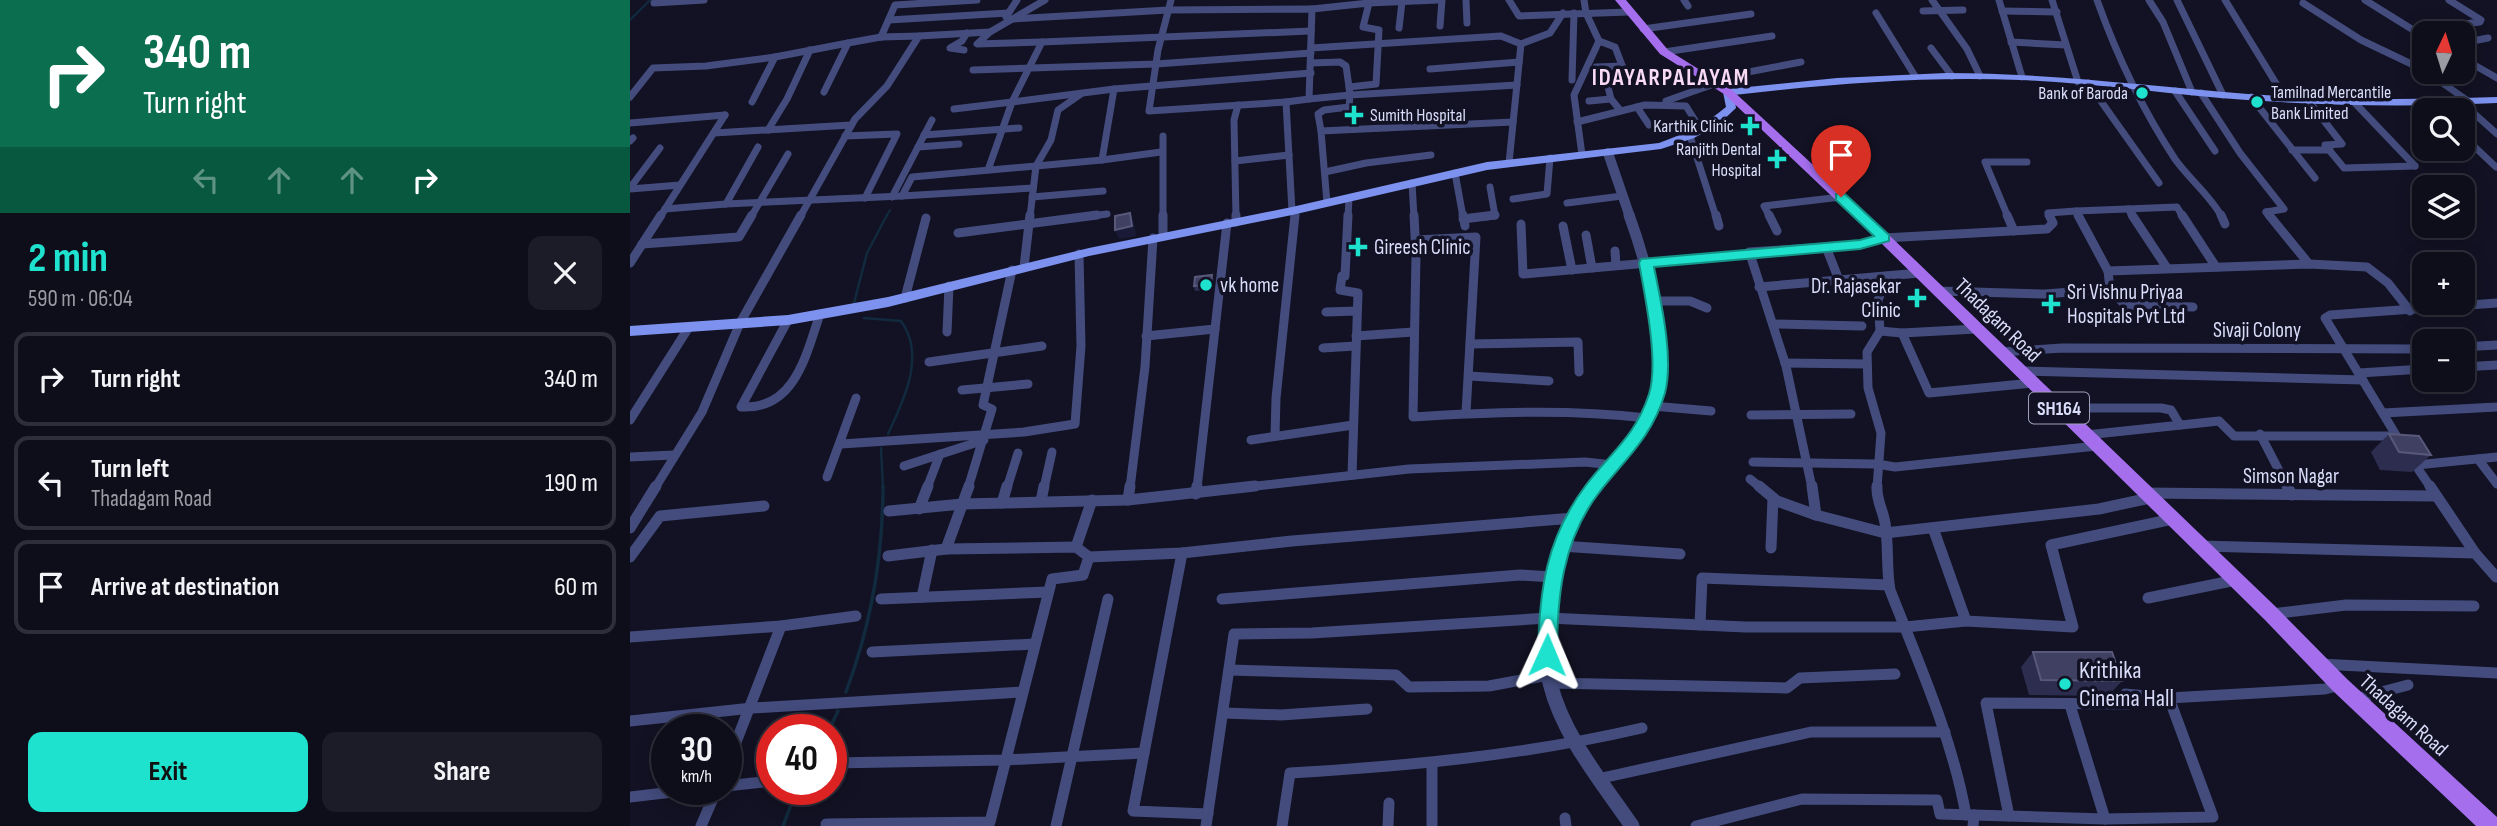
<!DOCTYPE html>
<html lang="en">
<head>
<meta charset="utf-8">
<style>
	:root { --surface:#0e0e1b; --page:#1c1c28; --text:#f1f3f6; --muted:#9b9ca3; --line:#2e2e3a; --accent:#1ee2ce }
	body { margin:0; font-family:"Sofia Sans Condensed",sans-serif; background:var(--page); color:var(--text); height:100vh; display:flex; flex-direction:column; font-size:26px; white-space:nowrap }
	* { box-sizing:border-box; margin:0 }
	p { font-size:23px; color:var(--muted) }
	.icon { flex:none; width:38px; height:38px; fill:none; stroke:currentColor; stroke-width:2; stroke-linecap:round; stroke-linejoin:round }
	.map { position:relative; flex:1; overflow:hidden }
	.side { display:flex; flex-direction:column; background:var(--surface); width:630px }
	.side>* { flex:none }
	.banner { background:#0b6e4f; color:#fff; overflow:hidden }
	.needle { width:46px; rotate:4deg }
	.buttons { position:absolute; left:1782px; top:21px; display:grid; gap:14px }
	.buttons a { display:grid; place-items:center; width:63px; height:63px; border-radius:14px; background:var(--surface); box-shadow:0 4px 18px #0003,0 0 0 2px var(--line); font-size:35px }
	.speed { position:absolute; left:21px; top:714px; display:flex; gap:14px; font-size:35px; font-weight:700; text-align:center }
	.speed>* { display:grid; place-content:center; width:91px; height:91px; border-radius:50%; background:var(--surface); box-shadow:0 4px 18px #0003,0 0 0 2px var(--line); line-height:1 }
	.speed small { font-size:18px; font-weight:400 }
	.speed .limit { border:10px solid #d22; background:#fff; color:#111 }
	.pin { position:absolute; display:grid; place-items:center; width:60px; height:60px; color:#fff; margin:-72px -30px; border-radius:50% 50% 50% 0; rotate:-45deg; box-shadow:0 0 7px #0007 }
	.pin .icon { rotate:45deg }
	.me { position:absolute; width:77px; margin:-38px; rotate:1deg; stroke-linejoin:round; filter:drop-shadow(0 0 5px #0008) }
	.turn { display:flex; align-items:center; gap:24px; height:147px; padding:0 28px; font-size:32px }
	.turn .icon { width:91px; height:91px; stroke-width:2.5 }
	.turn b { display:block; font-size:49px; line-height:60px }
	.lanes { display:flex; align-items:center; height:66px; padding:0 28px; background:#0003; justify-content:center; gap:35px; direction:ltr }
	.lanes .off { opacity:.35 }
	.round { display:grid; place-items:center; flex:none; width:74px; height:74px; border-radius:14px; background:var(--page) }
	.summary { display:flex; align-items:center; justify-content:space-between; height:119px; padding:0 28px }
	h1 { font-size:42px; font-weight:700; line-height:52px; color:var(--accent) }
	.primary-button { display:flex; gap:14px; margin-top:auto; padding:14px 28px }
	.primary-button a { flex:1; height:80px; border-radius:14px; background:var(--accent); color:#111; font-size:28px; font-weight:700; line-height:80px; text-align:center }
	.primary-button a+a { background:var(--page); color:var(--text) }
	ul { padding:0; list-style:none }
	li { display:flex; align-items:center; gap:21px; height:94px; margin:0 14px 10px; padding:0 14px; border:4px solid var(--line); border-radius:14px }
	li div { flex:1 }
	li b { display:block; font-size:26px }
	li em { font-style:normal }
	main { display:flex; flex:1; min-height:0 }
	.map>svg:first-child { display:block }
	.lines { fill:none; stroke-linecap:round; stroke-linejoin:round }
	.stream-far2 { stroke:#112a3e; stroke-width:2 }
	.stream-far1 { stroke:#112a3e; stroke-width:2.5 }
	.stream { stroke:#112a3e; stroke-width:3.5 }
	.minor-far2 { stroke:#434c7d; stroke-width:7 }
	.minor-far1 { stroke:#434c7d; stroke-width:9 }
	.minor { stroke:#434c7d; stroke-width:11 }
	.tertiary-far2 { stroke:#434c7d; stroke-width:10 }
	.tertiary-far1 { stroke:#434c7d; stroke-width:11 }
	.tertiary { stroke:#434c7d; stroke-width:15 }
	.secondary { fill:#7d91ee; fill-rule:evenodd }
	.primary { fill:#a46eec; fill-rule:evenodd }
	.wall { fill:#2d2d50 }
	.shaded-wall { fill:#1a1a37 }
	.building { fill:#404062; stroke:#58597a; stroke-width:2 }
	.route { fill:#1ee2ce; stroke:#149386; stroke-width:2 }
	.poi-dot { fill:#1ee2ce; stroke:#121224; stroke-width:2.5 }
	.labels { text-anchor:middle; stroke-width:7; stroke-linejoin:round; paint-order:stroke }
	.far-poi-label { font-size:18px; fill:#daddfa; stroke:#121224; text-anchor:end }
	.shield { fill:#121224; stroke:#9ea0ba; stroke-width:2 }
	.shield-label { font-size:19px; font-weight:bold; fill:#daddfa }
	.poi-label { font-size:21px; fill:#daddfa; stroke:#121224; text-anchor:start }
	.street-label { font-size:21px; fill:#daddfa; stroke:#121224 }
	.far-district-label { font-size:23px; font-weight:bold; letter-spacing:2px; fill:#fadbf5; stroke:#121224 }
	.near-poi-label { font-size:24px; fill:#daddfa; stroke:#121224; text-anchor:start }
</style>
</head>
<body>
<main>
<section class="side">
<div class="banner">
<div class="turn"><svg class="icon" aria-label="right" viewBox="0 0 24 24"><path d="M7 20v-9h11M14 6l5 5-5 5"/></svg><div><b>340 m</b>Turn right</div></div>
<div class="lanes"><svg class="icon off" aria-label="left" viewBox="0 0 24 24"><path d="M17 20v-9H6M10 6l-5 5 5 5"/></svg><svg class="icon off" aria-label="ahead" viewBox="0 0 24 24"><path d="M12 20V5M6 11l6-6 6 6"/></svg><svg class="icon off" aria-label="ahead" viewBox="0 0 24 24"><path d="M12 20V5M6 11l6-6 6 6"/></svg><svg class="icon" aria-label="right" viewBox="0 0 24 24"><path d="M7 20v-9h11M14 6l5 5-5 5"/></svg></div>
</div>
<div class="summary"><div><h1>2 min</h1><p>590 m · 06:04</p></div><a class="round"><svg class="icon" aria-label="close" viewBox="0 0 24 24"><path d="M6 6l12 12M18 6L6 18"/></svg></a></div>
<ul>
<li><svg class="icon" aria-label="right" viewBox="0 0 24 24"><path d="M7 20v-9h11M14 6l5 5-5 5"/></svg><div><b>Turn right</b></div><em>340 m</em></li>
<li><svg class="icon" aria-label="left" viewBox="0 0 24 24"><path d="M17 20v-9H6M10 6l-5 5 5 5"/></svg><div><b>Turn left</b><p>Thadagam Road</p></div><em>190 m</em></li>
<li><svg class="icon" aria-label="arrive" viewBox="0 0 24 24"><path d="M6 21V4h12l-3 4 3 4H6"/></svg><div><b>Arrive at destination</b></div><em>60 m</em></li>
</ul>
<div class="primary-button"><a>Exit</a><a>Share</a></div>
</section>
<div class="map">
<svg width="1867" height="826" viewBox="0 0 1867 826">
	<rect width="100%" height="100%" fill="#121224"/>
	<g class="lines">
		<g class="stream-far2">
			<path d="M0 20 20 0"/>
			<path d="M256 217 260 210"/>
		</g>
		<g class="stream-far1">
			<path d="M224 303 237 253 257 215"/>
			<path d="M234 318 271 321C296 355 274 400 258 434"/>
			<path d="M251 448 253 488"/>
		</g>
		<g class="stream">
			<path d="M216 692C241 625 253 557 253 486"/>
			<path d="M199 730 208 711"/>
			<path d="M153 826 167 789"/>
		</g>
		<g class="minor-far2">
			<path d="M541 0 528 50 519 111 656 102 662 211"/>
			<path d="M836 0 837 23"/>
			<path d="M879 0 889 16 998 12"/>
			<path d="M954 0 956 13 969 41 985 47 995 73 976 79 981 99 990 110"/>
			<path d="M1054 0 1058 6"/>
			<path d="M1302 0 1337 49 1350 76"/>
			<path d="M1369 0 1392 77"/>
			<path d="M1422 0 1448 82"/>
			<path d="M1467 0C1487 56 1512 109 1545 159 1559 179 1580 195 1592 217"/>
			<path d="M1519 0 1533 22 1562 92"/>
			<path d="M1547 0 1593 95"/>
			<path d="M1595 0 1655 98"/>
			<path d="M1735 0 1788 33"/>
			<path d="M24 3 74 0"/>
			<path d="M739 3 808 0"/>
			<path d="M1673 3 1731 40 1794 70"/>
			<path d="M1293 11 1333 10"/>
			<path d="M1372 11 1427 12"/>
			<path d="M1246 13 1285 76"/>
			<path d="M376 17 387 0"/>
			<path d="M383 19 538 10 682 9 679 99 656 102"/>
			<path d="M259 20 378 13"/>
			<path d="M810 26 812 0"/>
			<path d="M769 28 772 2"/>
			<path d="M1013 29 1121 14"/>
			<path d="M1784 30 1850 22 1851 20 1819 0"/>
			<path d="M360 32 347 44 412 42"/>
			<path d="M251 37 265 5 347 0"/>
			<path d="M1381 42 1436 45"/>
			<path d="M1832 43 1858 38"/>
			<path d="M681 48 871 36 891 44"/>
			<path d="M1301 48 1322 76"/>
			<path d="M334 50 320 48 332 41 337 33"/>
			<path d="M1034 52 1142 36"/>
			<path d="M1832 58 1867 78"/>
			<path d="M681 63 710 62 716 66 719 87"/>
			<path d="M966 67 992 66"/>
			<path d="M800 69 889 62"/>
			<path d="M343 70 526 64 681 53"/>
			<path d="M1797 72 1838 101"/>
			<path d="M942 80 944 13"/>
			<path d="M1076 80 1171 62"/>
			<path d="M1458 83 1529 183"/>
			<path d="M1545 91 1585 151"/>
			<path d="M194 92 218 43 251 37 289 36"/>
			<path d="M1571 93 1610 153 1654 209 1636 212"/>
			<path d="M0 97 23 68 76 66 145 57"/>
			<path d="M1621 97 1685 178"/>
			<path d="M679 99 720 95 719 87 746 84 749 30 733 27 739 3 682 9"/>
			<path d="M1678 100 1712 144 1695 145 1714 168 1785 166"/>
			<path d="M959 101 981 99"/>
			<path d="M1036 101 1084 84"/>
			<path d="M1723 101 1785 166"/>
			<path d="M1830 101 1867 134"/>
			<path d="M122 102 145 57 218 43"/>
			<path d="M1796 102 1805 110"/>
			<path d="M1007 107 1019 125"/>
			<path d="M324 109 382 102 412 42 681 31"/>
			<path d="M947 122 1015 105 1056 106 1071 130"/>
			<path d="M0 123 95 115"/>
			<path d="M138 130 157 99 180 50"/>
			<path d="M691 131 688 114 694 110 719 107 720 95 887 85"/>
			<path d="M84 133 221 125"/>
			<path d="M294 135 389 128"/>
			<path d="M1832 135 1866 167"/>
			<path d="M215 136 267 134 235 198"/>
			<path d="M533 136V217"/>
			<path d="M1060 136 1086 217"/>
			<path d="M0 141 3 138"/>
			<path d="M288 147 329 144"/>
			<path d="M1662 150H1700"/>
			<path d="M952 155 944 95 969 41"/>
			<path d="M472 160 531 152"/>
			<path d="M605 161 659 155"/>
			<path d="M879 163 891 44 920 33 933 13"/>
			<path d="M358 170 382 102 484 89"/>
			<path d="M695 172 736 163 801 155"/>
			<path d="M825 173 833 217"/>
			<path d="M782 183 784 217"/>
			<path d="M0 188 30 148"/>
			<path d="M0 189 50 185"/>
			<path d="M272 196 403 188"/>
			<path d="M262 197 302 120"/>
			<path d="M402 197 473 191"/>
			<path d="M883 199 917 194 920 158"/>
			<path d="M697 203 691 131 883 122"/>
			<path d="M937 203 992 196"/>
			<path d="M96 204 272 196 282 177 406 166 421 140 428 110 451 94"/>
			<path d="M35 209 96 204 128 147"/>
			<path d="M1498 209 1503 217"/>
			<path d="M1446 211 1547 207 1553 217"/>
			<path d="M1636 212 1640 217"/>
			<path d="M30 217 95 115"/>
			<path d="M121 217 158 154"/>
			<path d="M170 217 225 119 257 86 289 36 360 32 415 0"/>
			<path d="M400 217 406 166 472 160 484 89 681 73"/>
			<path d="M454 217 477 214"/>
			<path d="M606 217 604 120 608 105"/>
			<path d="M665 217 666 210"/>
			<path d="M718 217 719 198"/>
			<path d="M855 217 865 216 860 187"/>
			<path d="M1140 217 1134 206 1211 197"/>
			<path d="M1378 217 1355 162H1397"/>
			<path d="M1420 217 1418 213 1446 211 1449 217"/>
		</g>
		<g class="minor-far1">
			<path d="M533 215V236"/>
			<path d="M606 215V222"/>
			<path d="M718 215 715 276H712L710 290 728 293 722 475"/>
			<path d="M784 215 786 255 783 417C861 412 939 409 1017 418"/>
			<path d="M833 215 835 226"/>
			<path d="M1086 215 1089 226"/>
			<path d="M1139 215 1147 231"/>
			<path d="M1377 215 1384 231"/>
			<path d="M1448 215 1478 271 1679 264 1737 267 1758 283 1780 311"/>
			<path d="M1502 215 1537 268"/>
			<path d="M1552 215 1586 267"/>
			<path d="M1591 215 1595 224"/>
			<path d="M1639 215 1679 264"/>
			<path d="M833 219 865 215"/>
			<path d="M891 224 893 274 1120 254 1156 366 1182 488"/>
			<path d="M933 226 942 270"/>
			<path d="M328 233 467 215"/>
			<path d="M956 235 962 268"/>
			<path d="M786 240 846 237 836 413"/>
			<path d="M12 244 109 237 122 215"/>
			<path d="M1196 247 1209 280"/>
			<path d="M985 251 986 265"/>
			<path d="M1120 254 1119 252 1230 245 1254 238 1417 229 1423 223 1419 215"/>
			<path d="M0 263 31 215"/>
			<path d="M394 267 400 215"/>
			<path d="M1478 271 1480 289 1495 305 1563 307"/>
			<path d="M1129 287 1290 273"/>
			<path d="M1309 291 1415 294 1480 289"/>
			<path d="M275 298 296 218"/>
			<path d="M1023 301H1060L1077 308"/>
			<path d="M696 312 727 311"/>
			<path d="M158 320 111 407C165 410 176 355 190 314"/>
			<path d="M1144 324 1232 326"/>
			<path d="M1250 331 1272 333 1347 329"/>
			<path d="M317 332 319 286"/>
			<path d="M1272 333 1299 393 1403 383"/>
			<path d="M516 336 585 329"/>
			<path d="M726 336 783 332"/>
			<path d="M840 344 948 342 949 372"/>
			<path d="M1832 347 1867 345"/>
			<path d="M693 348 725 346"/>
			<path d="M1371 352 1432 348 1794 349"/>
			<path d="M299 362 412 346"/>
			<path d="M1155 363 1237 364"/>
			<path d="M1832 367 1867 365"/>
			<path d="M1391 371 1733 380"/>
			<path d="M1729 373 1794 369"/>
			<path d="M839 376 919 381"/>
			<path d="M332 390 398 384"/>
			<path d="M1022 406 1081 411"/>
			<path d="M1428 408H1531L1541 410 1550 425"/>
			<path d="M1753 413 1867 407"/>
			<path d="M1121 415 1221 414"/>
			<path d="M0 420 59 327"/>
			<path d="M1630 434 1658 488"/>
			<path d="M1456 435 1589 421 1604 436H1766"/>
			<path d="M645 436 646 398 665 215"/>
			<path d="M621 440 723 425"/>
			<path d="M211 444 394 432 445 424 451 346 449 254"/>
			<path d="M1772 445 1695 318 1700 315 1867 303"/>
			<path d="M0 457 44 455"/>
			<path d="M1780 457 1801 488"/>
			<path d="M1848 459 1867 484"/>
			<path d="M1123 462 1247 464 1265 467 1467 446"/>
			<path d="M1786 465 1867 457"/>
			<path d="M274 466 354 440"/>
			<path d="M197 477 226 398"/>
			<path d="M1120 479 1131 488"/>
			<path d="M25 488 72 412 110 323 171 215"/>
			<path d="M297 488 310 454"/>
			<path d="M338 488 362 409 353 405 382 270"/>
			<path d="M377 488 388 453"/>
			<path d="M414 488 422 452"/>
			<path d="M500 488 515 367 523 238"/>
			<path d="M567 488 597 223"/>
			<path d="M609 488 779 469 955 462 983 465"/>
			<path d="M1247 488 1251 433 1238 388 1237 352 1250 331 1248 300 1258 276"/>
		</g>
		<g class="minor">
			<path d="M1129 486 1147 501 1186 515"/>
			<path d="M1182 486 1186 515 1255 533 1469 509 1520 498"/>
			<path d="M1247 486C1246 500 1253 510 1255 523 1259 545 1256 568 1260 590 1289 664 1322 737 1336 815"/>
			<path d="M1657 486 1662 495"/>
			<path d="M1800 486 1845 553 1866 577"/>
			<path d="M1516 493 1806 496"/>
			<path d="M566 494 567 486"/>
			<path d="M498 500 500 486"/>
			<path d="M411 501 414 486"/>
			<path d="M372 503 377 486"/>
			<path d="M289 509 298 486"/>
			<path d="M259 511 332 504 498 500 625 486"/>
			<path d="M0 528 26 486"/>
			<path d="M1303 528 1336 621 1443 627 1421 545 1543 519"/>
			<path d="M931 546 1050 554"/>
			<path d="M1570 546 1845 553"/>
			<path d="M446 547 462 500"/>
			<path d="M1141 548 1143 498"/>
			<path d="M316 549 339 486"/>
			<path d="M552 553 503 811 578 814"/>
			<path d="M258 556 316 549 446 547 459 557 552 553 662 541 944 518"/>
			<path d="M0 557 30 516 134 506"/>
			<path d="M292 597 302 550"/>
			<path d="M1518 598 1606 580"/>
			<path d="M251 599 418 592"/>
			<path d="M592 599 890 575 923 577"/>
			<path d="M1641 614 1716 605 1844 606"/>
			<path d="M1070 625 1072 578 1259 585"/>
			<path d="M0 637 151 626 226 616"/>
			<path d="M242 652 405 644"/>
			<path d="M1690 664 1867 673"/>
			<path d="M600 670 766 675 779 687 859 686 919 675"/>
			<path d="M920 683 1157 688 1170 678 1265 674"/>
			<path d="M1725 699 1778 685"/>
			<path d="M1440 705 1475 819"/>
			<path d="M594 713 651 715 737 709"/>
			<path d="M0 721 122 708 393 692"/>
			<path d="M201 763 375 760 514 753"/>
			<path d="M802 763V826"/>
			<path d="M96 768 151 626"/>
			<path d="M972 778 1181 732H1315"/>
			<path d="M96 786 142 781"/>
			<path d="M0 797 68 789"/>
			<path d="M1379 816 1356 703 1498 704 1495 694 1539 698"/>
			<path d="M935 818 936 826"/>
			<path d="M196 824 360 822 422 579 453 575 459 557"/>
			<path d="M71 826 87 789"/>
			<path d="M426 826 478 599"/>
			<path d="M576 826 604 634 682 633 918 618 1115 627H1275L1336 621"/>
			<path d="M652 826 660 773C779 766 896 755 1012 728"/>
			<path d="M758 826 759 803"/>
			<path d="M1066 826 1172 799 1307 800 1310 814 1475 819 1583 817 1539 698 1695 689 1710 685"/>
			<path d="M1343 826 1344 815"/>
		</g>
		<path class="tertiary-far2" d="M978 153 1000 217"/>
		<path class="tertiary-far1" d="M964 488C977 472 996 456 1006 439 1014 425 1021 409 1026 394 1041 349 1015 259 999 215"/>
		<path class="tertiary" d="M966 486C940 515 932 541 924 577 917 609 912 650 920 683 933 736 972 782 1002 826"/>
		<path class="secondary" d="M1316 73C1417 73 1517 86 1618 94 1701 100 1784 100 1867 97V103C1784 107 1701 106 1617 100 1542 95 1466 83 1390 80 1294 76 1199 84 1104 95L1106 108 1089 124 1064 138 1031 149 857 170 662 215 459 256 258 307 158 325 0 336V326L158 315 258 297 459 248 662 207 857 162 1029 143C1054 134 1075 125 1096 107L1093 92 1098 89 1207 78Z"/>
		<path class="primary" d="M985 0H996L1038 50 1102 90 1259 235 1647 608 1717 679 1867 817V826H1846L1703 691 1635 620 1249 241 1094 94 1030 54Z"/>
	</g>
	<g class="wall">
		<path d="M582 275 584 280 583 289 565 291 564 286Z"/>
		<path d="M1759 434 1801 455 1782 472 1750 470 1741 452Z"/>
		<path d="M1403 652 1492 681 1478 696 1399 695 1391 667Z"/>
	</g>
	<g class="shaded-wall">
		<path d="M500 213 504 223 506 236 489 239 485 230Z"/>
		<path d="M582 275 584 280 583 289 581 284Z"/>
	</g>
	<g class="building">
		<path d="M500 213 502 226 485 230V216Z"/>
		<path d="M582 275 581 284 564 286 565 277Z"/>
		<path d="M1759 434 1789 436 1801 455 1769 452Z"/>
		<path d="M1403 652H1482L1492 681 1411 680Z"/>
	</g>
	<path class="route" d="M1211 193 1215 194 1259 235V241L1230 249 1024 267C1031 302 1044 358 1035 393 1022 438 994 460 968 494 932 542 927 598 927 655L924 662 917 664 910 662 908 655C909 591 916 538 956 485 981 452 1005 437 1019 394 1029 362 1015 297 1009 263L1011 259 1230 240 1244 236 1206 200V194Z"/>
	<g class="poi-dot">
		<circle cx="1512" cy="93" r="7"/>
		<circle cx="1627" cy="102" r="7"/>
		<path d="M720.5 104.5h7v7h7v7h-7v7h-7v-7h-7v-7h7z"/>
		<path d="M1116.5 115.5h7v7h7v7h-7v7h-7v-7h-7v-7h7z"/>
		<path d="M1143.5 148.5h7v7h7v7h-7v7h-7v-7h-7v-7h7z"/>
		<path d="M724.5 236.5h7v7h7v7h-7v7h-7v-7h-7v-7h7z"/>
		<circle cx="576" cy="285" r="7"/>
		<path d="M1283.5 287.5h7v7h7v7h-7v7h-7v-7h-7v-7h7z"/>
		<path d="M1417.5 293.5h7v7h7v7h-7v7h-7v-7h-7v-7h7z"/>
		<circle cx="1435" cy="684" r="7"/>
	</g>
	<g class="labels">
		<g class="far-poi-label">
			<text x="1641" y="98" text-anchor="start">Tamilnad Mercantile<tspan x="1641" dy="21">Bank Limited</tspan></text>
			<text x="1498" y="99">Bank of Baroda</text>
			<text x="740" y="121" text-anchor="start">Sumith Hospital</text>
			<text x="1104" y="132">Karthik Clinic</text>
			<text x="1131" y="155">Ranjith Dental<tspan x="1131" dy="21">Hospital</tspan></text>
		</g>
		<rect class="shield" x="1399" y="392.5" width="60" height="31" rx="5"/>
		<g class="shield-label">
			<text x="1429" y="415">SH164</text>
		</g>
		<g class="poi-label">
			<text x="744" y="254">Gireesh Clinic</text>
			<text x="590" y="292">vk home</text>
			<text x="1271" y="293" text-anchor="end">Dr. Rajasekar<tspan x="1271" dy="24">Clinic</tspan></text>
			<text x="1437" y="299">Sri Vishnu Priyaa<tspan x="1437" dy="24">Hospitals Pvt Ltd</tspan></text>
		</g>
		<g class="street-label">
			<text transform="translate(1368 320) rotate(44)" y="7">Thadagam Road</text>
			<text x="1627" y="337">Sivaji Colony</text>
			<text x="1661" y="483">Simson Nagar</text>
			<text transform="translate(1774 715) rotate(42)" y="7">Thadagam Road</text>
		</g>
		<g class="far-district-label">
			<text x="1041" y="85">IDAYARPALAYAM</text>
		</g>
		<g class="near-poi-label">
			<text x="1449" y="678">Krithika<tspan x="1449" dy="28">Cinema Hall</tspan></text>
		</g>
	</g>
</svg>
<div class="buttons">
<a><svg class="needle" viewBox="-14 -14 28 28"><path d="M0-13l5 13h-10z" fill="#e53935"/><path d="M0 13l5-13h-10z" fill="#9b9ca3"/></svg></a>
<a><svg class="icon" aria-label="search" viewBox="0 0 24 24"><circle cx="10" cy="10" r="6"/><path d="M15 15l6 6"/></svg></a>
<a><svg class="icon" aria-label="layers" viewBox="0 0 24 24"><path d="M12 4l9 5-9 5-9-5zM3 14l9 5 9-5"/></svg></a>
<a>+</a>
<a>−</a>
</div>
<div class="speed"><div>30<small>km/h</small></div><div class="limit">40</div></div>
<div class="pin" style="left:1211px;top:197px;background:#d93025"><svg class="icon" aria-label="arrive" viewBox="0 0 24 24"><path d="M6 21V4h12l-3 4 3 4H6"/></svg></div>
<svg class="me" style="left:917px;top:655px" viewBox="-20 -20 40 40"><path d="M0-17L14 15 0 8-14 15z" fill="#1ee2ce" stroke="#fff" stroke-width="4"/></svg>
</div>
</main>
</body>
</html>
